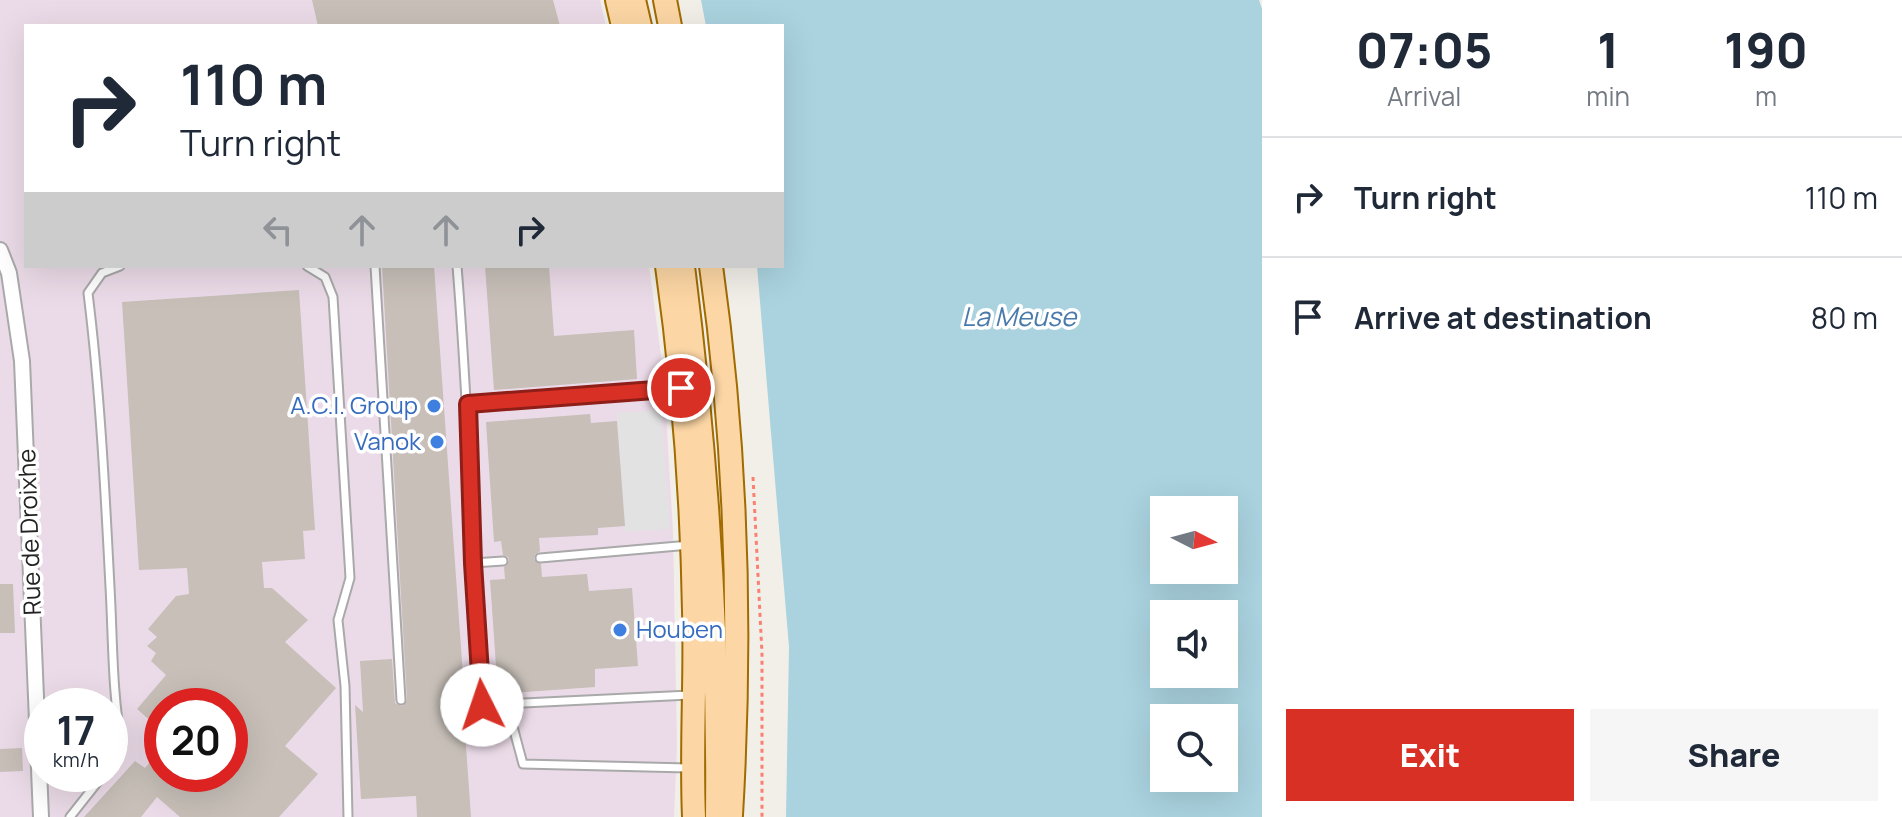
<!DOCTYPE html>
<html lang="en">
<head>
<meta charset="utf-8">
<style>
	:root { --surface:#fff; --page:#f6f6f7; --text:#1f2937; --muted:#747a83; --line:#e0e1e3; --accent:#d93025 }
	body { margin:0; font-family:Manrope,sans-serif; background:var(--page); color:var(--text); height:100vh; display:flex; flex-direction:column; font-size:30px; white-space:nowrap }
	* { box-sizing:border-box; margin:0 }
	p { font-size:26px; color:var(--muted) }
	.icon { flex:none; width:44px; height:44px; fill:none; stroke:currentColor; stroke-width:2; stroke-linecap:round; stroke-linejoin:round }
	.map { position:relative; flex:1; overflow:hidden }
	.panel { display:flex; flex-direction:column; background:var(--surface); width:640px }
	.panel>* { flex:none }
	.banner { position:absolute; left:24px; top:24px; width:760px; height:244px; border-radius:0px; box-shadow:0 8px 32px #0002; background:#fff; color:var(--text); overflow:hidden }
	.needle { width:52px; rotate:96deg }
	.controls { position:absolute; left:1150px; top:496px; display:grid; gap:16px }
	.controls a { display:grid; place-items:center; width:88px; height:88px; border-radius:0px; background:var(--surface); box-shadow:0 8px 32px #0002; font-size:40px }
	.speed { position:absolute; left:24px; top:688px; display:flex; gap:16px; font-size:40px; font-weight:700; text-align:center }
	.speed>* { display:grid; place-content:center; width:104px; height:104px; border-radius:50%; background:var(--surface); box-shadow:0 8px 32px #0002; line-height:1 }
	.speed small { font-size:20px; font-weight:400 }
	.speed .limit { border:12px solid #d22; background:#fff; color:#111 }
	.pin { position:absolute; display:grid; place-items:center; width:68px; height:68px; color:#fff; margin:-34px; border:4px solid #fff; border-radius:50%; box-shadow:0 2px 8px #0007 }
	.me { position:absolute; width:88px; margin:-44px; rotate:356deg; stroke-linejoin:round; filter:drop-shadow(0 0 6px #0008) }
	.turn { display:flex; align-items:center; gap:28px; height:168px; padding:0 24px; font-size:36px }
	.turn .icon { width:104px; height:104px; stroke-width:2.5 }
	.turn b { display:block; font-size:56px; line-height:68px }
	.lanes { display:flex; align-items:center; height:76px; padding:0 24px; background:#0003; justify-content:center; gap:40px; direction:ltr }
	.lanes .off { opacity:.35 }
	.eta { display:flex; justify-content:space-evenly; align-items:center; height:136px; text-align:center }
	.eta b { font-size:48px; font-weight:800; line-height:56px }
	.action { display:flex; gap:16px; margin-top:auto; padding:16px 24px }
	.action a { flex:1; height:92px; border-radius:0px; background:var(--accent); color:#fff; font-size:32px; font-weight:800; line-height:92px; text-align:center }
	.action a+a { background:var(--page); color:var(--text) }
	ul { padding:0; list-style:none }
	li { display:flex; align-items:center; gap:24px; height:120px; padding:0 24px; border-top:2px solid var(--line) }
	li div { flex:1 }
	li b { display:block; font-size:30px }
	li em { font-style:normal }
	main { display:flex; flex:1; min-height:0 }
	.map>svg:first-child { display:block }
	.industrial { fill:#ebdbe8; fill-rule:evenodd }
	.parking { fill:#e2e2e2 }
	.water { fill:#aad3df; fill-rule:evenodd }
	.building { fill:#c7bfb8 }
	.lines { fill:none; stroke-linecap:round; stroke-linejoin:round }
	.lane-casing { stroke:#a9a9a9; stroke-width:11 }
	.street-casing { stroke:#a9a9a9; stroke-width:18 }
	.primary-casing { stroke:#a06b00; stroke-width:26 }
	.path { stroke:#fa8072; stroke-width:3; stroke-dasharray:4 4; stroke-linecap:butt }
	.lane { stroke:#fff; stroke-width:7 }
	.street { stroke:#fff; stroke-width:14 }
	.primary { stroke:#fcd6a4; stroke-width:22 }
	.route-casing { stroke:#8d1f18; stroke-width:20 }
	.route { stroke:#d93025; stroke-width:14 }
	.shop-dot { fill:#3f7fe0; stroke:#fff; stroke-width:3 }
	.labels { text-anchor:middle; stroke-width:7; stroke-linejoin:round; paint-order:stroke }
	.shop-label { font-size:24px; fill:#366cbe; stroke:#fff; text-anchor:end }
	.street-label { font-size:24px; fill:#222; stroke:#fff }
	.water-label { font-size:26px; font-style:italic; fill:#4a7aab; stroke:#fff }
</style>
</head>
<body>
<main>
<div class="map">
<svg width="1262" height="817" viewBox="0 0 1262 817">
	<rect width="100%" height="100%" fill="#f2efe9"/>
	<path class="industrial" d="M0 0H600L606 26H26V266H649L664 378 673 532 677 745 674 817H0ZM42 706H110V774H42ZM162 706H230V774H162Z"/>
	<path class="parking" d="M661 410 670 529 625 532 617 413Z"/>
	<path class="water" d="M701 0H1259L1262 9V817H786L789 647 757 266H782V26H706ZM1164 510H1224V570H1164ZM1164 614H1224V674H1164ZM1164 718H1224V778H1164Z"/>
	<g class="building">
		<path d="M312 0H553L560 26H318Z"/>
		<path d="M382 266H434L465 704 460 707 459 712 464 718 471 817H417L416 796 361 799 355 705 363 712 360 661 392 659 395 703 402 706 407 700Z"/>
		<path d="M485 266H549L554 336 634 330 637 379 494 390Z"/>
		<path d="M299 290 315 530 303 531 305 559 262 562 264 588H272L308 620 285 642 336 688 285 746 318 774 279 817H180L157 797 141 817H84L135 761 145 768 162 748V774H230V706H162V731L137 709 166 675 151 661 156 653 147 646 157 637 148 629 176 596 189 594 187 568 139 570 122 302Z"/>
		<path d="M590 414 591 423 617 421 625 526 598 528V535L539 538 540 551 535 555 534 559 541 564 542 577 587 574 589 591 632 588 638 666 595 669V687L498 694 490 580 505 579 504 567 509 561 508 557 503 555 501 541 494 542 486 422Z"/>
		<path d="M0 584H13L15 633H0Z"/>
		<path d="M22 748 23 771 0 772V749Z"/>
	</g>
	<g class="lines">
		<defs>
			<g id="lane">
				<path d="M307 266 325 277 333 297 350 578 338 620 345 686 348 817"/>
				<path d="M375 266 401 700"/>
				<path d="M457 266C469 412 473 559 482 705L690 695"/>
				<path d="M540 558 690 545"/>
				<path d="M473 563 503 561"/>
				<path d="M465 711 512 723 523 764 688 768"/>
				<path d="M110 765 122 746C112 694 113 640 110 587 105 489 100 390 88 293L102 273 120 266"/>
				<path d="M70 817 104 774"/>
			</g>
			<g id="street">
				<path d="M0 250 9 273 22 361 41 817"/>
				<path d="M468 404 681 388"/>
			</g>
			<g id="primary">
				<path d="M617 0 623 26"/>
				<path d="M634 0 640 26"/>
				<path d="M665 0 670 26"/>
				<path d="M667 266C683 380 692 496 694 611 696 679 691 748 694 817"/>
				<path d="M683 266C706 449 719 633 717 817"/>
				<path d="M711 266C737 450 742 630 731 815"/>
			</g>
		</defs>
		<use href="#lane" class="lane-casing"/>
		<use href="#street" class="street-casing"/>
		<use href="#primary" class="primary-casing"/>
		<path class="path" d="M753 477 762 654V817"/>
		<use href="#lane" class="lane"/>
		<use href="#street" class="street"/>
		<use href="#primary" class="primary"/>
	</g>
	<g class="lines">
		<defs>
			<path id="route" d="M482 705 473 563 468 404 681 388"/>
		</defs>
		<use href="#route" class="route-casing"/>
		<use href="#route" class="route"/>
	</g>
	<g class="shop-dot">
		<circle cx="434" cy="406" r="8"/>
		<circle cx="437" cy="442" r="8"/>
		<circle cx="620" cy="630" r="8"/>
	</g>
	<g class="labels">
		<g class="shop-label">
			<text x="418" y="414">A.C.I. Group</text>
			<text x="421" y="450">Vanok</text>
			<text x="636" y="638" text-anchor="start">Houben</text>
		</g>
		<g class="street-label">
			<text transform="translate(30 532) rotate(-92)" y="8">Rue de Droixhe</text>
		</g>
		<g class="water-label">
			<text x="1019" y="326">La Meuse</text>
		</g>
	</g>
</svg>
<div class="controls">
<a><svg class="needle" viewBox="-14 -14 28 28"><path d="M0-13l5 13h-10z" fill="#e53935"/><path d="M0 13l5-13h-10z" fill="#747a83"/></svg></a>
<a><svg class="icon" aria-label="sound" viewBox="0 0 24 24"><path d="M4 9h4l5-4v14l-5-4H4zM17 9q2 3 0 6"/></svg></a>
<a><svg class="icon" aria-label="search" viewBox="0 0 24 24"><circle cx="10" cy="10" r="6"/><path d="M15 15l6 6"/></svg></a>
</div>
<div class="speed"><div>17<small>km/h</small></div><div class="limit">20</div></div>
<div class="pin" style="left:681px;top:388px;background:#d93025"><svg class="icon" aria-label="arrive" viewBox="0 0 24 24"><path d="M6 21V4h12l-3 4 3 4H6"/></svg></div>
<svg class="me" style="left:482px;top:705px" viewBox="-20 -20 40 40"><circle r="19" fill="#fff"/><path d="M0-13L10 11 0 6-10 11z" fill="#d93025"/></svg>
<div class="banner">
<div class="turn"><svg class="icon" aria-label="right" viewBox="0 0 24 24"><path d="M7 20v-9h11M14 6l5 5-5 5"/></svg><div><b>110 m</b>Turn right</div></div>
<div class="lanes"><svg class="icon off" aria-label="left" viewBox="0 0 24 24"><path d="M17 20v-9H6M10 6l-5 5 5 5"/></svg><svg class="icon off" aria-label="ahead" viewBox="0 0 24 24"><path d="M12 20V5M6 11l6-6 6 6"/></svg><svg class="icon off" aria-label="ahead" viewBox="0 0 24 24"><path d="M12 20V5M6 11l6-6 6 6"/></svg><svg class="icon" aria-label="right" viewBox="0 0 24 24"><path d="M7 20v-9h11M14 6l5 5-5 5"/></svg></div>
</div>
</div>
<section class="panel">
<div class="eta">
<div><b>07:05</b><p>Arrival</p></div>
<div><b>1</b><p>min</p></div>
<div><b>190</b><p>m</p></div>
</div>
<ul>
<li><svg class="icon" aria-label="right" viewBox="0 0 24 24"><path d="M7 20v-9h11M14 6l5 5-5 5"/></svg><div><b>Turn right</b></div><em>110 m</em></li>
<li><svg class="icon" aria-label="arrive" viewBox="0 0 24 24"><path d="M6 21V4h12l-3 4 3 4H6"/></svg><div><b>Arrive at destination</b></div><em>80 m</em></li>
</ul>
<div class="action"><a>Exit</a><a>Share</a></div>
</section>
</main>
</body>
</html>
